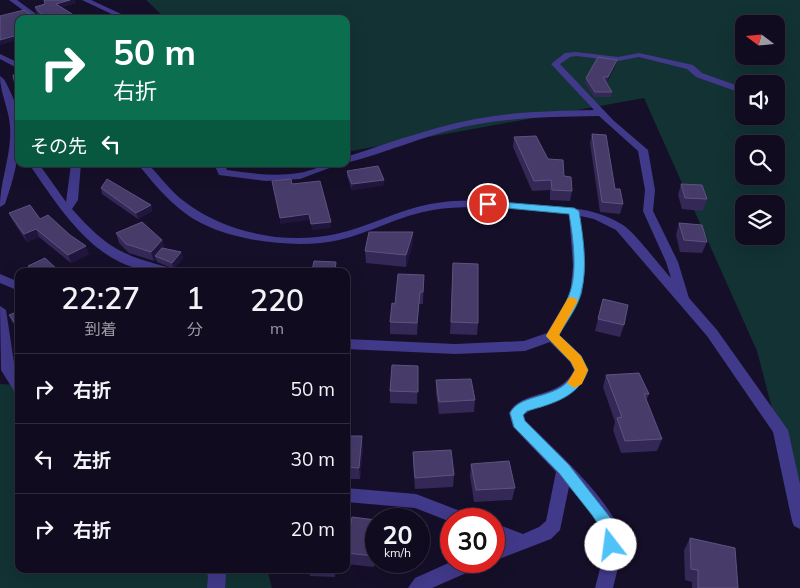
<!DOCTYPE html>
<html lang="ja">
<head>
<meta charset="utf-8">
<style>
	:root { --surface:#100b1f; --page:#1e192c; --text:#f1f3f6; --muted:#9c9ba4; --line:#302b3d }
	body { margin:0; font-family:Mulish,"Noto Sans JP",sans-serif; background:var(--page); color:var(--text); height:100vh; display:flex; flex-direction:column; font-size:19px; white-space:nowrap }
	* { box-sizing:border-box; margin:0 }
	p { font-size:16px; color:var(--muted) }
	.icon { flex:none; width:28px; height:28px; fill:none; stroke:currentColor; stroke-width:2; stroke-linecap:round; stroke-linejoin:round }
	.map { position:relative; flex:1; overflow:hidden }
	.details { position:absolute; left:15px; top:268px; width:335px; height:305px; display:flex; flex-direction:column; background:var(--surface); border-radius:10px; box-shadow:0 5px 20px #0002,0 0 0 1px var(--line) }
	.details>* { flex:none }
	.banner { position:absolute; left:15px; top:15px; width:335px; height:152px; border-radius:10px; box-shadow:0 5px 20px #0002,0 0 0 1px var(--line); background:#0b6e4f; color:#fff; overflow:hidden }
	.needle { width:32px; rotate:286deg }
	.fabs { position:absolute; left:735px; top:15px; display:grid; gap:10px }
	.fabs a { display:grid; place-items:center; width:50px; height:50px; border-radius:10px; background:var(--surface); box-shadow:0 5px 20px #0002,0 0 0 1px var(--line); font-size:25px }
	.speed { position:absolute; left:365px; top:508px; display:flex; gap:10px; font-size:25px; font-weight:700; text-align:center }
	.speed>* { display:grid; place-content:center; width:65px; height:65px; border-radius:50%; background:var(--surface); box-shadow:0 5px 20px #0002,0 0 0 1px var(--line); line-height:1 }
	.speed small { font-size:12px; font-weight:400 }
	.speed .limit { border:8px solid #d22; background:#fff; color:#111 }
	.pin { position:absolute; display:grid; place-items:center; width:42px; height:42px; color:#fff; margin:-21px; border:2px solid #fff; border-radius:50%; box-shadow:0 1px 5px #0007 }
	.me { position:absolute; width:55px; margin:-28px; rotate:345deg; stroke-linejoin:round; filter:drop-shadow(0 0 4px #0008) }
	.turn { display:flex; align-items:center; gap:18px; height:105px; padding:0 15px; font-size:22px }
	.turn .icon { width:65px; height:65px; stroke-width:2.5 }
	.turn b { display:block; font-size:35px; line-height:42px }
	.then { display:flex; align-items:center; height:48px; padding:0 15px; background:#0003; gap:10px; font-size:19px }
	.eta { display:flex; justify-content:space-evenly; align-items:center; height:85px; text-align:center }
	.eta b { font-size:30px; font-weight:600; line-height:35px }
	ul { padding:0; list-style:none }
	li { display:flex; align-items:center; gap:15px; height:70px; padding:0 15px; border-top:1px solid var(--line) }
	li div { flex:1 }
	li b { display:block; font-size:19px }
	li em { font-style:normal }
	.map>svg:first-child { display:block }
	.green { fill:#123233; fill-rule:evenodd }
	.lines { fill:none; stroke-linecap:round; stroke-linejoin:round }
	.minor { fill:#413989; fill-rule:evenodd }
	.wall { fill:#342857 }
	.shaded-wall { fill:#20163d }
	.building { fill:#463b69; stroke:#5e5380 }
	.route { fill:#4fc3f7; stroke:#337fa1 }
	.slow { fill:#f59e0b }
</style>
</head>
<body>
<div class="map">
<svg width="800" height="588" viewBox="0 0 800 588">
	<rect width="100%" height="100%" fill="#150f29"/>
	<g class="green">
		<path d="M146 0H800V515L757 351 644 98 346 152V19H166ZM744 24H776V56H744ZM744 84H776V116H744ZM744 144H776V176H744ZM744 204H776V236H744Z"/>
		<path d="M0 384 19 385V569H267L272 588H0Z"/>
	</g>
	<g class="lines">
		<g class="minor">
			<path d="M9 0H17L43 19H35Z"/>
			<path d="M82 0H91L132 19H122Z"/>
			<path d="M576 52 618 57 639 53 693 65 702 73 744 88V94L696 77 687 69 639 57 618 61 576 56 570 57 560 64 613 120 648 150 655 190 653 211 678 262 689 298 717 330 788 430 800 484V529L794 526 792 521 773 432 707 336 616 230 594 219 580 216 585 266 582 294 559 335 581 355 588 370C570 408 551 394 524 415L525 420C549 444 611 500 619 531 624 549 617 571 613 588H595C610 534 605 528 569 487L560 530 551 539 494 561V545L502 542 494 539V523L523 534 539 527 546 521 556 472 513 427 509 413C521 389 560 400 574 370L570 362 550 342 525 351 455 354 346 349V339L455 344 524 341 547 333 570 294 573 266 569 214C524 210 477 203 433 210 401 215 370 233 339 240 300 249 237 242 201 223 177 211 155 186 138 164H148C160 176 171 192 185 202 226 233 285 245 336 234 368 227 398 210 430 204 465 197 504 202 539 205 568 207 599 209 623 225 636 234 659 265 671 278L666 262 643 211 645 190 638 151 599 116C553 117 508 117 463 127 423 136 386 153 346 163V157C395 141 443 123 494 116 527 111 561 111 594 110L551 64 565 53Z"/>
			<path d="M0 54 19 63V69L0 59Z"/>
			<path d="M0 76C5 79 6 83 9 89 28 125 18 167 5 204L0 207C0 180 12 154 10 126 9 109 0 93 0 76Z"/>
			<path d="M29 164H39L66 202 71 164H81L78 200 72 209C107 248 121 255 171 268L173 271C165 271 157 272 150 271 93 264 59 207 29 164Z"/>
			<path d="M214 164H224L227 170C250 173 274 177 298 173 313 171 324 163 340 164L300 179 266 181 219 175Z"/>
			<path d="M0 274 19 282V291L0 283Z"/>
			<path d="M0 306 6 310 15 369 19 375V392L14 391 1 370Z"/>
			<path d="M346 488 416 494 468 514 470 519H451V522L415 508 346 502Z"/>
			<path d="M453 561H483L480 567 432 588H408L415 578Z"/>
			<path d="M205 569H223L226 575 225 588H207L208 576Z"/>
		</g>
	</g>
	<g class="wall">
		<path d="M76 3 62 7 80 19H19V41L16 40 0 45V16H40L36 12 35 7Z"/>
		<path d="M616 65 606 82 612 92 611 97H594L585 83 586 78Z"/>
		<path d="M592 134 615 189 623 204 620 214 600 212 590 143Z"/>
		<path d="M514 137 548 159 564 176 572 191 570 201 550 200V190L532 191 513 147Z"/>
		<path d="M347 171 384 185 352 190 347 176Z"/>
		<path d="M681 184 707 199 703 211 682 209 678 195Z"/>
		<path d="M101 188 151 205 152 211 138 219 102 194Z"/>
		<path d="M9 213 40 219 89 254 71 263 39 237 27 242 13 221Z"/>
		<path d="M679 223 707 242 702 253 680 252 676 235Z"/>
		<path d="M413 232V243L406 267 366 263 365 251Z"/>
		<path d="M116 233 162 240 164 248 181 252 183 258 174 269 157 262 156 259 154 261 129 253 119 243Z"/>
		<path d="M453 263 478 323 477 335 450 334Z"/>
		<path d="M424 275 423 304H419L417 335 390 334V322L395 304Z"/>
		<path d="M603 299 624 325 620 337 595 331Z"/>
		<path d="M19 311V330L12 322 9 315Z"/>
		<path d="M418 366 417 404 390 403V391Z"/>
		<path d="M606 375 649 394 646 401 662 439 657 451 621 453 613 430 615 422 603 387Z"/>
		<path d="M436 380 475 400 474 412 439 414 436 393Z"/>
		<path d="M346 436 363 448 360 479H346Z"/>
		<path d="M413 452 454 475 453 487 415 489 413 464Z"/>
		<path d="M471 464 515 488 512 500 474 502 470 476Z"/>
		<path d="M376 520V554L374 567 346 564V528H350Z"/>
		<path d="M419 524 428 550V555H419Z"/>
		<path d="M690 538 738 588H692V582L685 580 684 550Z"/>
		<path d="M293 569H336L335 577 310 576 309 571Z"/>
	</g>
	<g class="shaded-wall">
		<path d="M70 0H75L76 3 58 8 56 4Z"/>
		<path d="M14 36 16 40 0 45V40Z"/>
		<path d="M617 60 616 65 607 82 608 77Z"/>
		<path d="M384 180V185L352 190V184Z"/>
		<path d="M151 205 152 211 138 219 136 213Z"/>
		<path d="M309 214 310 220 280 224V218Z"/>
		<path d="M331 222V228L312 230 311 224Z"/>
		<path d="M36 229 39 237 27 242 24 234Z"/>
		<path d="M413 232V243L406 267V255Z"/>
		<path d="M162 240 165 250 155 256 156 259 154 261 151 252Z"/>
		<path d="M86 246 89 254 71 263 68 255Z"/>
		<path d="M181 252 183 258 174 269 172 263Z"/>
		<path d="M362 436 363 448 360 479 359 468Z"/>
		<path d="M376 540V554L374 567V556Z"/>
		<path d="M334 569H336L335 577Z"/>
	</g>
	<g class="building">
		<path d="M44 0H70L56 4 80 19H19V37L14 36 0 40V16L24 10 33 16H43L35 7 45 4Z"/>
		<path d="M598 57 617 60 608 77H603L612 92H595L586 78Z"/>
		<path d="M19 74V106L13 75Z"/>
		<path d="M592 134 606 135 615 189H620L623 204 602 202Z"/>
		<path d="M536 136 548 159 563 160 564 176 571 177 572 191 552 190 551 180 534 181 514 137Z"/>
		<path d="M378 166 384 180 352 184 347 171Z"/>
		<path d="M107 179 151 205 136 213 101 188Z"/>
		<path d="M291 179 292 184 320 181 331 222 311 224 309 214 280 218 272 181Z"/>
		<path d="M681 184 702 185 707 199 685 198Z"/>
		<path d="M30 205 40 219 48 215 70 235 86 246 68 255 36 229 24 234 9 213Z"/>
		<path d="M142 222 162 240 151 252 126 244 116 233Z"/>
		<path d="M679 223 702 225 707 242 684 240Z"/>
		<path d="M369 232H413L406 255 365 251Z"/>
		<path d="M162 248 181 252 172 263 155 256Z"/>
		<path d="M45 258 59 271H34L28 266Z"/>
		<path d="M314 261 336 262 335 271H312Z"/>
		<path d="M453 263 478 264V323L451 322Z"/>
		<path d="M398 274 424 275 423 292H420L417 323 390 322 392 303 395 304Z"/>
		<path d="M603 299 628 305 624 325 598 319Z"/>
		<path d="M19 311V328L9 315Z"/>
		<path d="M392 365 418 366V392L390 391Z"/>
		<path d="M639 373 649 394H644L662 439 625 441 617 418 622 417 606 375Z"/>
		<path d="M471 379 475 400 439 402 436 380Z"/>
		<path d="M346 436H362L359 468 346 467Z"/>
		<path d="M451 450 454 475 415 478 413 452Z"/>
		<path d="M509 461 515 488 476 490 471 464Z"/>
		<path d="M352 517 376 520V540L374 556 346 553V528H350Z"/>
		<path d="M419 524 427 525 428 550H419Z"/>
		<path d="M690 538 735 548 738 588H698V570L691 569Z"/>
	</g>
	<path class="route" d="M488 201 574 208 579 211C583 237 588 267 581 293 578 307 566 322 559 335L581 356 588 370C579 397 552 404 527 411L523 415 525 421 569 465 616 525 619 545 617 550 611 552 606 550 603 531 592 515 559 473 514 427 510 413C521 391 564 401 575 370L571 362 546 336C554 323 564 309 569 295 578 273 573 237 569 214L485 206 483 204Z"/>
	<path class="slow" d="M572 297 578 300 559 335 581 356 588 370 582 384 574 388 567 383 575 370 571 362 546 336 568 298Z"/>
</svg>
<div class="fabs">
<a><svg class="needle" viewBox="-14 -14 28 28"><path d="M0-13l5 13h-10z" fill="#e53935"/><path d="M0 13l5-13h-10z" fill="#9c9ba4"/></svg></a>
<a><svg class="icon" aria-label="sound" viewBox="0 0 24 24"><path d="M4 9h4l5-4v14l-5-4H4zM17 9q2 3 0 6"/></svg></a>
<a><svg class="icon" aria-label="search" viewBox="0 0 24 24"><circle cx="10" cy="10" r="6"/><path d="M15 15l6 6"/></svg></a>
<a><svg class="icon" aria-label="layers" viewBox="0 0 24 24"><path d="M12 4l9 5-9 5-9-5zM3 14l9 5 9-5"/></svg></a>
</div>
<div class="speed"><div>20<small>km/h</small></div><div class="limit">30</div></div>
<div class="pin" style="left:488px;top:204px;background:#d93025"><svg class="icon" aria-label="arrive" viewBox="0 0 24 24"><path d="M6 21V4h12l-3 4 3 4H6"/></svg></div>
<svg class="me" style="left:611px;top:545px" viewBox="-20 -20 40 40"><circle r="19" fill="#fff"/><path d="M0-13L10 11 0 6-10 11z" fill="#4fc3f7"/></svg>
<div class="banner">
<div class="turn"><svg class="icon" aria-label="right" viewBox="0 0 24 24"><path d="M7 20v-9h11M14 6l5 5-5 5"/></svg><div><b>50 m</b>右折</div></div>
<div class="then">その先<svg class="icon" aria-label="left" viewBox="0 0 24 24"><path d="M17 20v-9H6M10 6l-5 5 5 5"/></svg></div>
</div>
<section class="details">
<div class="eta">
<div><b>22:27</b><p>到着</p></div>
<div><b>1</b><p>分</p></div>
<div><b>220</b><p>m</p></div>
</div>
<ul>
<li><svg class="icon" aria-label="right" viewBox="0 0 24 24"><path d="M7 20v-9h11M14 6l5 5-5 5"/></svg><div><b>右折</b></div><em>50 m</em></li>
<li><svg class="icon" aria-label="left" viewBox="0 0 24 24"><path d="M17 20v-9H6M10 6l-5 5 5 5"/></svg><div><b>左折</b></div><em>30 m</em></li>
<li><svg class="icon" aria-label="right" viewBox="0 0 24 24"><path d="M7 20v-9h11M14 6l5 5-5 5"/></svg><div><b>右折</b></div><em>20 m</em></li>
</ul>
</section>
</div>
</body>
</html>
